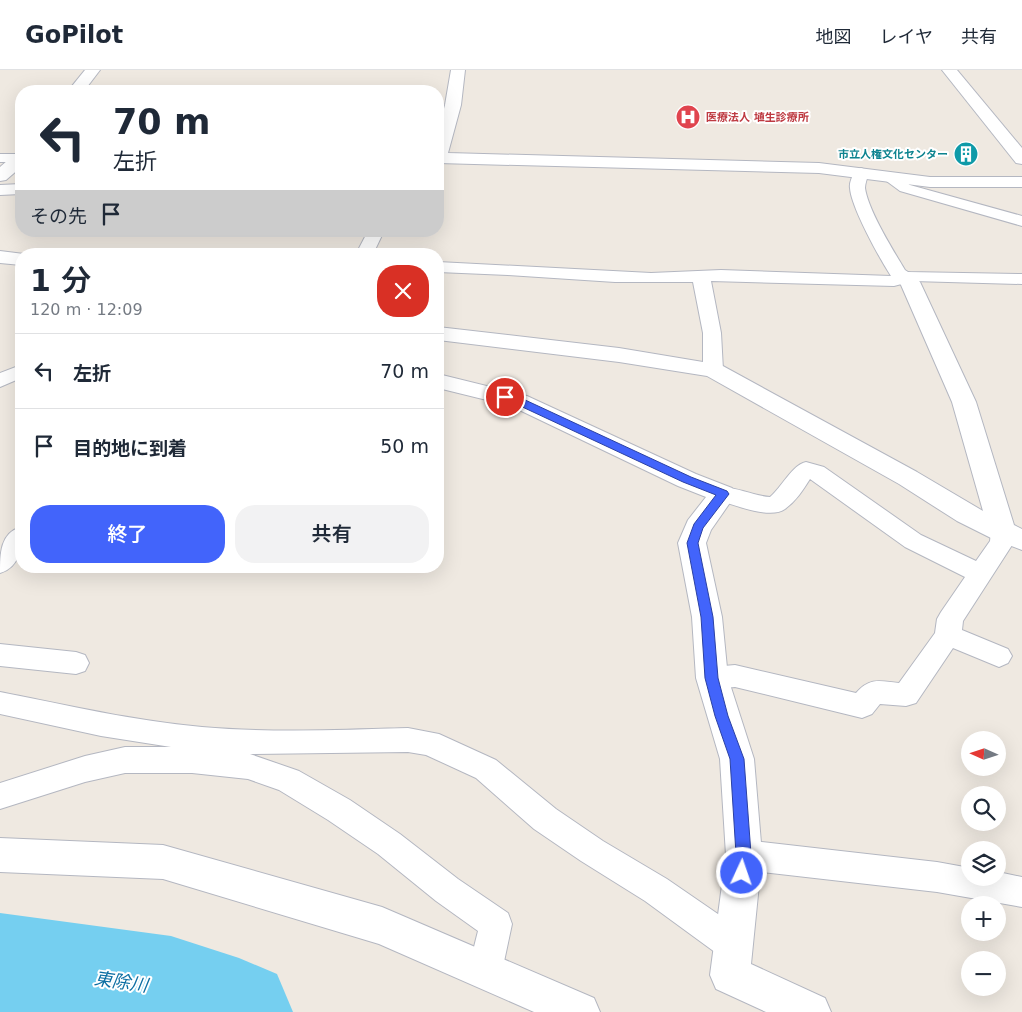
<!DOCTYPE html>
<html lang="ja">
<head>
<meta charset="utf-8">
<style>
	:root { --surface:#fff; --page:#f2f2f3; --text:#1f2937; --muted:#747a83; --line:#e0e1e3; --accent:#4264fb }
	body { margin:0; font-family:"DejaVu Sans","Noto Sans JP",sans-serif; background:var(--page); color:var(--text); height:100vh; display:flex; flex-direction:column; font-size:19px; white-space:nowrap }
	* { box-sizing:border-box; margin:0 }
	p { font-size:16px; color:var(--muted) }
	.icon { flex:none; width:28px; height:28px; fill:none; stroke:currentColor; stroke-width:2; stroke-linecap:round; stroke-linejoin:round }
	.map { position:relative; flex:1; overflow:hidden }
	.side { position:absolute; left:15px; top:178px; width:429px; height:325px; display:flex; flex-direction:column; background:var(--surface); border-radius:20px; box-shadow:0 5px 20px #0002 }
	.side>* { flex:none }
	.guide { position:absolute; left:15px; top:15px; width:429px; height:152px; border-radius:20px; box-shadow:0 5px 20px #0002; background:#fff; color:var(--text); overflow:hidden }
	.needle { width:32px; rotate:273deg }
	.buttons { position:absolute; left:961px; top:661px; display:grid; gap:10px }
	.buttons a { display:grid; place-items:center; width:45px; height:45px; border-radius:50%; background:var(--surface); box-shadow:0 5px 20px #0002; font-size:25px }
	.pin { position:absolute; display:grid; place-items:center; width:42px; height:42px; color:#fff; margin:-21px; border:2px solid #fff; border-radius:50%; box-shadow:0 1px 5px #0007 }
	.me { position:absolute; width:55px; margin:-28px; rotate:3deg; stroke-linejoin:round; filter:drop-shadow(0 0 4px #0008) }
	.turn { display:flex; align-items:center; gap:18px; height:105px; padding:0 15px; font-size:22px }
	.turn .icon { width:65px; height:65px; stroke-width:2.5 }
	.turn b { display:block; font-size:35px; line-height:42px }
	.then { display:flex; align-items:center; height:48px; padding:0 15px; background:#0003; gap:10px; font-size:19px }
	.round { display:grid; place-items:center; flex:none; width:52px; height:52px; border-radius:20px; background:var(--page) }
	.summary { display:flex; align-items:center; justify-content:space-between; height:85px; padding:0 15px }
	h1 { font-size:30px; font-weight:600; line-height:38px }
	.cta { display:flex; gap:10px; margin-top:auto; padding:10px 15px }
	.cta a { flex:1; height:58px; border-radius:20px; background:var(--accent); color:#fff; font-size:20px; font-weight:600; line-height:58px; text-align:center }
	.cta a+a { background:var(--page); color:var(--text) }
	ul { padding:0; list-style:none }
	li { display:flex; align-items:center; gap:15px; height:75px; padding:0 15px; border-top:1px solid var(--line) }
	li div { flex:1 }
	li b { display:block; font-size:19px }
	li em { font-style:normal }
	header { display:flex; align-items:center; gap:30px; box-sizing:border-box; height:70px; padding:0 25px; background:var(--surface); border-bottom:1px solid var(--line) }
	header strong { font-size:24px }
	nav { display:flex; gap:28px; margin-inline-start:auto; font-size:18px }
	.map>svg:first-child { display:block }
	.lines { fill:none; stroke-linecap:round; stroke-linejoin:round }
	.river { fill:#75cff0; fill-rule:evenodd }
	.lane-casing { stroke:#b4b7c1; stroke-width:2 }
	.street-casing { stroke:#b4b7c1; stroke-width:2 }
	.lane { fill:#fff; fill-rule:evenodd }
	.street { fill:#fff; fill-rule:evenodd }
	.route { fill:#4264fb; stroke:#2b41a3 }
	.labels { text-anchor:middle; stroke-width:4; stroke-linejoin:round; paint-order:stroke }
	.far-health-label { font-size:11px; font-weight:bold; fill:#be3a42; stroke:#fff; text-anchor:start }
	.far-culture-label { font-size:11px; font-weight:bold; fill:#0d838f; stroke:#fff; text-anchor:end }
	.near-water-label { font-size:18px; font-style:italic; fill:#0d6fa3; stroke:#fff }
</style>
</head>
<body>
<header>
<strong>GoPilot</strong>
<nav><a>地図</a><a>レイヤ</a><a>共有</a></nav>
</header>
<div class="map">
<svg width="1022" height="942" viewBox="0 0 1022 942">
	<rect width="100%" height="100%" fill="#efe9e1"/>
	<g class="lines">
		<path class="river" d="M0 843 171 866 239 888 277 904 293 942H0Z"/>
		<defs>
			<g id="lane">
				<rect x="0" y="84" width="21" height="8"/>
				<path d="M861 98 866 100 869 103C867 108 865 114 865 118 868 140 893 180 905 200L908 202 1022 204V214L913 211 894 216 711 211 721 263 723 300 720 304 713 306 706 304 703 300V263L693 212H615L508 205 438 202V192L651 203 721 200 891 206C880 189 851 137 850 118 849 113 853 104 856 100Z"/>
				<path d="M889 102 894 104 910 115 1022 146V156L900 121 881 107 884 104Z"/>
				<path d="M368 161H384L373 184H356Z"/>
				<path d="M21 295V308L0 317V303Z"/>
				<path d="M806 392 824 397 921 465 976 491 990 471 991 462 995 456 1003 454 1011 456 1015 462 1014 472 963 551 962 560 1008 579 1012 586 1008 593 999 597 953 578 916 633 906 636 880 634 872 644 862 648 735 617 712 619 702 616 699 608 702 600 712 597 735 595 856 623C870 607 880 611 899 613L935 563 937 549 941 542 965 507 905 477 810 409C803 420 796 431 785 439 770 450 732 434 715 429L712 424 715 419C732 414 752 426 770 427 782 417 792 395 806 392Z"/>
				<path d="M21 457C22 475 21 497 0 503 0 484 0 463 21 457Z"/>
				<path d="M0 574 76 582 85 585 89 593 85 601 76 604 0 596Z"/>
				<path d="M0 622C67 635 134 651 202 657 271 663 340 660 408 658L439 664 496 690 556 739 603 771 667 809 747 864 752 876 747 888 735 893 723 888 645 831 581 791 534 759 476 708 426 685 408 682 250 684 299 701 350 730 400 764 458 809 508 843 512 854 502 901 497 913 485 918 473 913 468 901 478 861 436 831 378 784 328 750 279 720 248 709 192 703H125L85 712 0 739V713L85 686 125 677H171L101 666 0 644Z"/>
				<path d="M744 770 937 792 970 798V808H998V802L1022 807V837L937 822 744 800 733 795 728 785 733 775Z"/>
			</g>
			<g id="street">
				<path d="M85 0H100L84 21H68Z"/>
				<path d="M451 0H465L461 35 448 83 819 93 930 107H1022V117H930L819 103 438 93V61L445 35Z"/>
				<path d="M942 0H957L1022 78V94L1016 93Z"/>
				<path d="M21 83V97L6 110 0 111V97L15 84Z"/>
				<path d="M21 114V124L0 125V115Z"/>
				<path d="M0 181 24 184H21V195L0 193Z"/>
				<path d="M904 201 911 203 920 212 976 332 1014 455 1022 459V480L993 469 957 451 899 414 707 306 619 292 438 270V257L619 278 721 295 917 402 983 441 952 332 901 215 894 207 897 203Z"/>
				<path d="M438 304 527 326 696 404 732 418 736 424 711 460 706 473 722 547 728 608 754 689 762 785 751 894 825 928 831 942H766L716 919 710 905 726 785 720 689 696 608 692 547 678 473 688 450 706 427 678 416 511 336 438 318Z"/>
				<path d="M0 768 163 775 382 837 594 928 600 942H534L379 874 163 809 0 802Z"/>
			</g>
		</defs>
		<use href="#lane" class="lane-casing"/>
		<use href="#street" class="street-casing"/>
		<use href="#lane" class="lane"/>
		<use href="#street" class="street"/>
	</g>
	<path class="route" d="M505 324 523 329 691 407 727 421 729 424 703 458 698 473 713 547 718 608 728 646 744 689 751 784 747 808 742 810 736 808 734 803 736 784 730 689 715 646 705 608 701 547 687 473 694 454 716 425 683 412 516 334 501 329V325Z"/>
	<defs>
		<symbol id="hospital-disc" viewBox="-11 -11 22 22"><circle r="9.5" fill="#e0444e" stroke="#fff"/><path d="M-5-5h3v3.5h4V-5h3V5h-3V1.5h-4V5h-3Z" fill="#fff"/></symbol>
		<symbol id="building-disc" viewBox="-11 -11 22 22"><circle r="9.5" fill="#0f9aa8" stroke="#fff"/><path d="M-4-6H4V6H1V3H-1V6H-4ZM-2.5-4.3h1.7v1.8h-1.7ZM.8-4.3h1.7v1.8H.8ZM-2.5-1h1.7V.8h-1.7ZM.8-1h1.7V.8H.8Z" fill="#fff"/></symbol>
	</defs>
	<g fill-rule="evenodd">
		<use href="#hospital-disc" x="674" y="33" width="28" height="28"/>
		<use href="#building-disc" x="952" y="70" width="28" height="28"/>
	</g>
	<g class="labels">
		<g class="far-health-label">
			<text x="706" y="51">医療法人 埴生診療所</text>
		</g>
		<g class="far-culture-label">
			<text x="948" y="88">市立人権文化センター</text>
		</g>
		<g class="near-water-label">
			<text transform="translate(121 912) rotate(8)" y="6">東除川</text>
		</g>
	</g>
</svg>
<div class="buttons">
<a><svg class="needle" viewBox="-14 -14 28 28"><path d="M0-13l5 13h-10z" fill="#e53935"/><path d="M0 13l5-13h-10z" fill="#747a83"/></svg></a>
<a><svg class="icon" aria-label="search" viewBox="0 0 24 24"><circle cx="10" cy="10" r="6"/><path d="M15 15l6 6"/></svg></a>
<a><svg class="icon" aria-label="layers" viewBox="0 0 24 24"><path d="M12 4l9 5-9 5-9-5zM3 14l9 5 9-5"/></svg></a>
<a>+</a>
<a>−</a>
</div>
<div class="pin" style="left:505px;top:327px;background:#d93025"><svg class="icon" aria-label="arrive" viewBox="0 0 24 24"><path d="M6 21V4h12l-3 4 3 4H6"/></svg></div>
<svg class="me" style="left:742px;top:803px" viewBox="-20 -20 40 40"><circle r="17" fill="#4264fb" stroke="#fff" stroke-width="3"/><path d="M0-11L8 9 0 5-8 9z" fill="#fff"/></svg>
<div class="guide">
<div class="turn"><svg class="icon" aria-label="left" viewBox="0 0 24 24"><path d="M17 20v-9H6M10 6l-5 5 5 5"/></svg><div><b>70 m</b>左折</div></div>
<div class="then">その先<svg class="icon" aria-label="arrive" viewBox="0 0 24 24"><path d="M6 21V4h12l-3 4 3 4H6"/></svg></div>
</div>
<section class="side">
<div class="summary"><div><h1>1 分</h1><p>120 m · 12:09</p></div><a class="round" style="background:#d93025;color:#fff"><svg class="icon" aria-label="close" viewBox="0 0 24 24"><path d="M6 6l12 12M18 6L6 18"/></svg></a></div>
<ul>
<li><svg class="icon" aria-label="left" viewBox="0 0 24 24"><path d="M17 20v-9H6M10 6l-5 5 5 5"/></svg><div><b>左折</b></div><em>70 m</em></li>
<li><svg class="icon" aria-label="arrive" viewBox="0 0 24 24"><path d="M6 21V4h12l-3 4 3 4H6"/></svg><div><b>目的地に到着</b></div><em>50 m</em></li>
</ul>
<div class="cta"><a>終了</a><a>共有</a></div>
</section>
</div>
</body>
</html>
